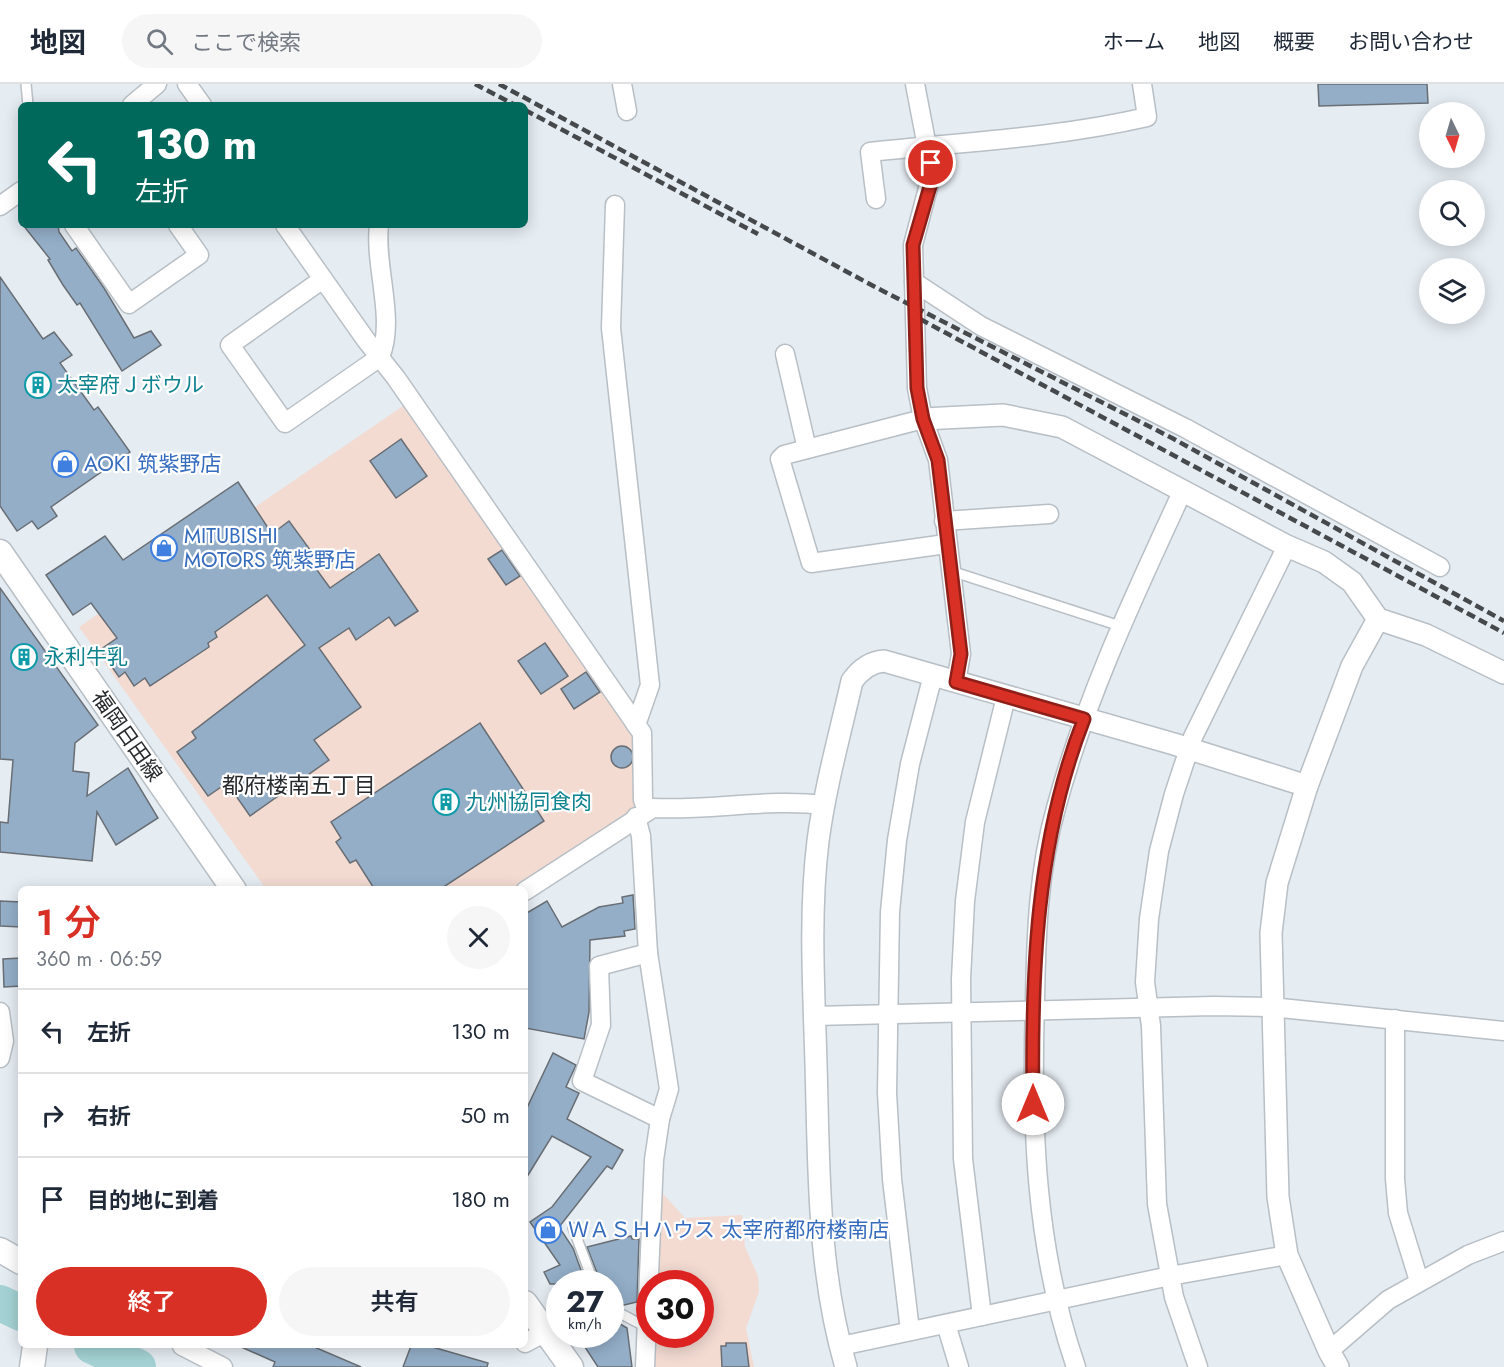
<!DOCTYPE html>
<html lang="ja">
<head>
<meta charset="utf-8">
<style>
	:root { --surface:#fff; --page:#f6f6f7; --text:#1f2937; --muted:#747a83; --line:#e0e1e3; --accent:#d93025 }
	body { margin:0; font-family:Jost,"Noto Sans JP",sans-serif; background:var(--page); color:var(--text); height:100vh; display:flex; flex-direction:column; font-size:22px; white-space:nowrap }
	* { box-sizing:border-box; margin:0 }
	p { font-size:20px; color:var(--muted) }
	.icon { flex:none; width:33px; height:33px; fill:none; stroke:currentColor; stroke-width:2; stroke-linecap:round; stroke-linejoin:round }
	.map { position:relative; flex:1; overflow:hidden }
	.side { position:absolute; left:18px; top:802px; width:510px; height:462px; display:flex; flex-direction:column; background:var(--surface); border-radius:9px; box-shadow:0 3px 15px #0003 }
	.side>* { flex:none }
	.banner { position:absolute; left:18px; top:18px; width:510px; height:126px; border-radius:9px; box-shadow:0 3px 15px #0003; background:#00695c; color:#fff; overflow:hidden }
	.needle { width:39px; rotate:175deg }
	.buttons { position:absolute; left:1419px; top:18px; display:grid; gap:12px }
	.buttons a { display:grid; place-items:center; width:66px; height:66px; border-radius:50%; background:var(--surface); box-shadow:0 3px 15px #0003; font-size:30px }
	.speed { position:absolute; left:546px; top:1186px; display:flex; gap:12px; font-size:30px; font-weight:700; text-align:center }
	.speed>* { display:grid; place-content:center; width:78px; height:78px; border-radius:50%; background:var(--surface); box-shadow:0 3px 15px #0003; line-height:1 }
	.speed small { font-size:15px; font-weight:400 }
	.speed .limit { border:9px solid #d22; background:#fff; color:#111 }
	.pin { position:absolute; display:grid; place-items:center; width:51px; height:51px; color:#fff; margin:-26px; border:3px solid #fff; border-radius:50%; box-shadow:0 2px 6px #0007 }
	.me { position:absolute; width:66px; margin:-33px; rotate:0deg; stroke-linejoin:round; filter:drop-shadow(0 0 4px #0008) }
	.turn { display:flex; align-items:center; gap:21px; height:126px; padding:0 18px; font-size:27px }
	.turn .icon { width:78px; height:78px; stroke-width:2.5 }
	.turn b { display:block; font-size:42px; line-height:51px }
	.round { display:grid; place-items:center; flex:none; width:63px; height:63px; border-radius:32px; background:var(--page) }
	.overview { display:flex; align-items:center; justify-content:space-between; height:102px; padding:0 18px }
	h1 { font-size:36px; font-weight:600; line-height:45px; color:var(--accent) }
	.primary-button { display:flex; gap:12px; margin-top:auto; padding:12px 18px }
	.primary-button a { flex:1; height:69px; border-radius:36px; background:var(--accent); color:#fff; font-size:24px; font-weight:600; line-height:69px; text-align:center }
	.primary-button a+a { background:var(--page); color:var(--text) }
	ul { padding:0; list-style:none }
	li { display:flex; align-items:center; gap:18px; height:84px; padding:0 18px; border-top:2px solid var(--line) }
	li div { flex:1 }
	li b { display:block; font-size:22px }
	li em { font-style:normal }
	header { display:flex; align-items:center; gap:36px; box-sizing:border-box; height:84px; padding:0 30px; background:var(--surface); border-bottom:2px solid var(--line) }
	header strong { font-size:28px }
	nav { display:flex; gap:33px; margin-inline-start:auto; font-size:21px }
	.search { width:420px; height:54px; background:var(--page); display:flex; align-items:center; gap:15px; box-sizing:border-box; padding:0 21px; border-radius:33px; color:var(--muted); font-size:22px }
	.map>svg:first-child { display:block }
	.commercial { fill:#f3dbd2 }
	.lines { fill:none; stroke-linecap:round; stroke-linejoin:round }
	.river { stroke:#a4d2d4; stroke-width:36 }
	.building { fill:#94aec8; stroke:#686e74; stroke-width:1.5 }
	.service-casing { stroke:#b8bfc5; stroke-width:12 }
	.minor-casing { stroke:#b8bfc5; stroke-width:21 }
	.tertiary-casing { stroke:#b8bfc5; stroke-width:24 }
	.secondary-casing { stroke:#b8bfc5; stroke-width:27 }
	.service { stroke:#fff; stroke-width:9 }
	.minor { stroke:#fff; stroke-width:18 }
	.tertiary { stroke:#fff; stroke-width:21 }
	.secondary { stroke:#fff; stroke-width:24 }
	.rail { stroke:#46494c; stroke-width:4.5; stroke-dasharray:9 4.5; stroke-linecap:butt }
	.route-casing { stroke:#8d1f18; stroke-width:15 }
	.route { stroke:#d93025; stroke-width:10 }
	.labels { text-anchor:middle; stroke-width:4.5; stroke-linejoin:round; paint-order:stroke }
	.culture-label { font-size:21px; fill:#0d838f; stroke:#fff; text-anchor:start }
	.shop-label { font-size:21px; fill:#366cbe; stroke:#fff; text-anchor:start }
	.street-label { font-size:21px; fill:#272a2c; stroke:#fff }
	.neighbourhood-label { font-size:22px; fill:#272a2c; stroke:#fff }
</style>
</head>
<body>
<header>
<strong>地図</strong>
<div class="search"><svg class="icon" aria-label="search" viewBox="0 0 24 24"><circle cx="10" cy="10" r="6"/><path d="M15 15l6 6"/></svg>ここで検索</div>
<nav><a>ホーム</a><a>地図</a><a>概要</a><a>お問い合わせ</a></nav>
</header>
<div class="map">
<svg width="1504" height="1283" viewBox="0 0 1504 1283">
	<rect width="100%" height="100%" fill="#e5ecf2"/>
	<g class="commercial">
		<path d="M403 322 638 656V721L514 805H266L79 543Z"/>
		<path d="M656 1102 685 1134 742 1131 745 1163 758 1192 759 1208 746 1244 754 1283H649L650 1251H700V1200H652Z"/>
	</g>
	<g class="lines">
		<g class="river">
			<path d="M0 1219 21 1229"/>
			<path d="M92 1262 138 1283"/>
		</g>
	</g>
	<g class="building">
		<path d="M1318 0H1427L1428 19 1319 22Z"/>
		<path d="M23 141H58L59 148 72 167 76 164 104 204 134 254 151 247 161 261 122 287 80 219 77 221 63 201 48 176 50 175Z"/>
		<path d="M0 193 43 255 54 248 72 271 60 279 94 326 98 323 130 368 51 423 57 432 38 445 32 437 17 447 0 422Z"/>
		<path d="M401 355 427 392 396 414 370 377Z"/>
		<path d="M238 398 272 450 289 437 311 467 306 471 330 504 379 470 418 527 395 542 389 533 356 556 349 544 319 564 361 623 314 656 329 676 250 732 227 699 208 712 177 668 196 654 192 648 305 561 267 511 215 548 217 553 208 559 209 563 194 573 150 602 145 594 134 602 125 588 119 593 100 566 117 554 91 519 73 531 46 491 105 452 123 476Z"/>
		<path d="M502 466 520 492 506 501 488 475Z"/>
		<path d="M0 504 98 641 75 659 73 687 89 689 87 712 128 684 158 734 116 761 97 728 92 777 0 768V738L8 739 13 676 0 675Z"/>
		<path d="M545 559 568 592 541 610 518 577Z"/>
		<path d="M586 588 600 608 574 625 561 605Z"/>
		<path d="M480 639 544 737 439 806H375L356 776 350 779 336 758 341 754 331 738Z"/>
		<circle cx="622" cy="673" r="11"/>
		<path d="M633 811 635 845 624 847 625 852 590 856 589 928 584 955 525 944V830L547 817 562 843 599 823 623 819 622 813Z"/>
		<path d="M0 817 21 818V843L0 842Z"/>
		<path d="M21 874V902L4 903 3 875Z"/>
		<path d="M553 969 576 981 566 1003 579 1009 567 1035 623 1066 612 1085 607 1082 559 1143 573 1164 586 1200H550L544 1188 560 1181 530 1138 552 1123 591 1073 552 1052 525 1096V1028Z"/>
		<path d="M631 1152 632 1155H639L637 1218 620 1222 610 1217V1200H604L599 1194 587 1163Z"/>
		<path d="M610 1234 627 1244 632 1283H598L577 1251H610Z"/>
		<path d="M726 1259H746L749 1283H722L721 1262H726Z"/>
		<path d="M239 1262H312L361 1283H273L275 1278Z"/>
		<path d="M411 1262H429L488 1279 487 1283H403Z"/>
	</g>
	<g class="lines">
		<defs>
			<g id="service">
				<path d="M26 0 28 21"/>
				<path d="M951 487 1120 542"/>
				<path d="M573 1144 594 1200"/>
				<path d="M610 1224 646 1243"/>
			</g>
			<g id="minor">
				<path d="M187 0 202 21"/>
				<path d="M622 0 627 27"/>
				<path d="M915 0 932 89 913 161 917 304 923 335 938 376 961 570 956 598"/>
				<path d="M132 21 157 0"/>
				<path d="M876 115 870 68C963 58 1056 54 1147 33L1142 0"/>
				<path d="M615 121 611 244 650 601 636 641"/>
				<path d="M0 122 21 107"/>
				<path d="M74 141 129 220 199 171 178 141"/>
				<path d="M285 141 366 256 396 294 642 649 643 716 647 727"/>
				<path d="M323 195 230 261 285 339 380 273C396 236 374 182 379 141"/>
				<path d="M914 198 981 242 1185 344 1440 483"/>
				<path d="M785 270 807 365"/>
				<path d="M923 335 784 371 780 375 811 479 946 460"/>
				<path d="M944 437 1049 430"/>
				<path d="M636 733 641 752 648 869 669 1005 660 1035 654 1076 645 1283"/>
				<path d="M525 807 653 724C710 727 767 714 825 721"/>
				<path d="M648 869 599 882 601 941 582 997 660 1035"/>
				<path d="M0 928 4 957 0 974"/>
				<path d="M814 932 1213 922 1271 923 1504 947"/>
				<path d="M1395 935V1095L1398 1129 1419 1197"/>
				<path d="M982 1232 963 1075 961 895 965 817 975 738 1006 613"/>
				<path d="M946 1240 959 1283"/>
				<path d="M910 1247 892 1095 887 1009 890 828 897 756 910 680 933 591"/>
				<path d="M525 1259 546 1248"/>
				<path d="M182 1262 223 1283"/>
				<path d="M841 1262 1170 1192 1287 1171"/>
				<path d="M1329 1267 1388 1216 1468 1171 1504 1157"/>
				<path d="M1076 1283C1035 1164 1031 1043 1035 918 1036 853 1038 787 1056 724 1086 613 1135 510 1183 406"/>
				<path d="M1198 1283 1174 1213 1157 1120 1151 942 1145 898 1149 835 1159 767 1174 710 1193 653 1287 462"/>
			</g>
			<g id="tertiary">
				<path d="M923 335 1003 331 1062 343 1287 462 1324 478 1352 498 1378 535 1426 551 1504 589"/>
				<path d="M846 1283C817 1185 819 1081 816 980 814 907 809 831 818 757 825 703 840 650 852 597 860 586 870 578 884 577L1174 660 1307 702"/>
				<path d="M1338 1283 1329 1267 1287 1171 1278 1113 1271 849 1277 799 1307 702 1352 582 1378 535"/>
			</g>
			<g id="secondary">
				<path d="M0 468 234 806"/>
				<path d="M0 1166 21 1178"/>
				<path d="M525 1219 571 1283"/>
				<path d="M32 1283 35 1262"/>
			</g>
		</defs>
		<use href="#service" class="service-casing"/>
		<use href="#minor" class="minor-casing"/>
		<use href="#tertiary" class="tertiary-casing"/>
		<use href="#secondary" class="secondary-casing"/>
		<use href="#service" class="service"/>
		<use href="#minor" class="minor"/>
		<use href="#tertiary" class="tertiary"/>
		<use href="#secondary" class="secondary"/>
		<g class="rail">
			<path d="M475 0 515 21"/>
			<path d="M499 0 877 204 1172 354 1504 537"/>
			<path d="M525 26 758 150"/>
			<path d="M920 235 1504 549"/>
		</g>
	</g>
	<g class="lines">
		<defs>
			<path id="route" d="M931 79V99L913 161 917 304 923 335 938 376 961 570 956 598 1084 635C1036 757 1031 889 1033 1020"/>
		</defs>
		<use href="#route" class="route-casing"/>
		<use href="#route" class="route"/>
	</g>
	<defs>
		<symbol id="building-ring" viewBox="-11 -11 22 22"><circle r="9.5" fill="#fff" stroke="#0f9aa8" stroke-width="1.5"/><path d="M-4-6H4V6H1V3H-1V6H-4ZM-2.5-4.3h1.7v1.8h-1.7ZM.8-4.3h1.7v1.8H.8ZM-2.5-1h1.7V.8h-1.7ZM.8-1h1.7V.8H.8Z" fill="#0f9aa8"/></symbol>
		<symbol id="shop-ring" viewBox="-11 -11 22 22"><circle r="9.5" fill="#fff" stroke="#3f7fe0" stroke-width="1.5"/><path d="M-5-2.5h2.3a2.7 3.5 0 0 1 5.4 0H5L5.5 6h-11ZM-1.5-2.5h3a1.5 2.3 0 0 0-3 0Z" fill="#3f7fe0"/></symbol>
	</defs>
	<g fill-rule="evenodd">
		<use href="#building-ring" x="23" y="286" width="30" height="30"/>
		<use href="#shop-ring" x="50" y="365" width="30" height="30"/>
		<use href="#shop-ring" x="149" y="449" width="30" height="30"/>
		<use href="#building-ring" x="9" y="558" width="30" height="30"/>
		<use href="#building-ring" x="431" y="703" width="30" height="30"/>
		<use href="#shop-ring" x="533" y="1131" width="30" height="30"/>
	</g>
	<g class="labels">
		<g class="culture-label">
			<text x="57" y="308">太宰府Ｊボウル</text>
			<text x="44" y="580">永利牛乳</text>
			<text x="466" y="725">九州協同食肉</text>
		</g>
		<g class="shop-label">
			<text x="84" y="387">AOKI 筑紫野店</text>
			<text x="184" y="459">MITUBISHI<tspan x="184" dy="24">MOTORS 筑紫野店</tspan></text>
			<text x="568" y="1153">ＷＡＳＨハウス 太宰府都府楼南店</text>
		</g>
		<g class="street-label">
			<text transform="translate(127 652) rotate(55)" y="7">福岡日田線</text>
		</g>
		<g class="neighbourhood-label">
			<text x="299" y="709">都府楼南五丁目</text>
		</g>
	</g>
</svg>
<div class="buttons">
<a><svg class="needle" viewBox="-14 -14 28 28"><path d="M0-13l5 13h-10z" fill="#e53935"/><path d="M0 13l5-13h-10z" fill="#747a83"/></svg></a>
<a><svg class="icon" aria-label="search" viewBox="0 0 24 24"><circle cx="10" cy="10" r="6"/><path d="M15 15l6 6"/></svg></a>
<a><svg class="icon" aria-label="layers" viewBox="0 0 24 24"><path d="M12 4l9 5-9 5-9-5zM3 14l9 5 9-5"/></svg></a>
</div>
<div class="speed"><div>27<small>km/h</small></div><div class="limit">30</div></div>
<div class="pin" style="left:931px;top:79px;background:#d93025"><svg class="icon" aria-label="arrive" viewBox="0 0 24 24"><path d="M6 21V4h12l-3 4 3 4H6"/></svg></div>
<svg class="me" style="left:1033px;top:1020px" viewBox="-20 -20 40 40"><circle r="19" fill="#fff"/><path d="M0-13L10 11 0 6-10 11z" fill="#d93025"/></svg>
<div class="banner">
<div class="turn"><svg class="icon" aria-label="left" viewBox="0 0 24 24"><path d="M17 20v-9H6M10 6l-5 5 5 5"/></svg><div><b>130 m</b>左折</div></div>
</div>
<section class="side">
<div class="overview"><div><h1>1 分</h1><p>360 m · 06:59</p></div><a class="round"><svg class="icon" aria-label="close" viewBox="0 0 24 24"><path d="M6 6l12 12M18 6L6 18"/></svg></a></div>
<ul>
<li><svg class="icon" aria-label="left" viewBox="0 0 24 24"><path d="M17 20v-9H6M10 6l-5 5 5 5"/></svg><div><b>左折</b></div><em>130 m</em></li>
<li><svg class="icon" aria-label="right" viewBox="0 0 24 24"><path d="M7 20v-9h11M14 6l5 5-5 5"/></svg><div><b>右折</b></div><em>50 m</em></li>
<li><svg class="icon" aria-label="arrive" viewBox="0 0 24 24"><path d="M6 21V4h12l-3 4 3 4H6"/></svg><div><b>目的地に到着</b></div><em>180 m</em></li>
</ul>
<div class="primary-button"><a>終了</a><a>共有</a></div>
</section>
</div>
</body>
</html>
